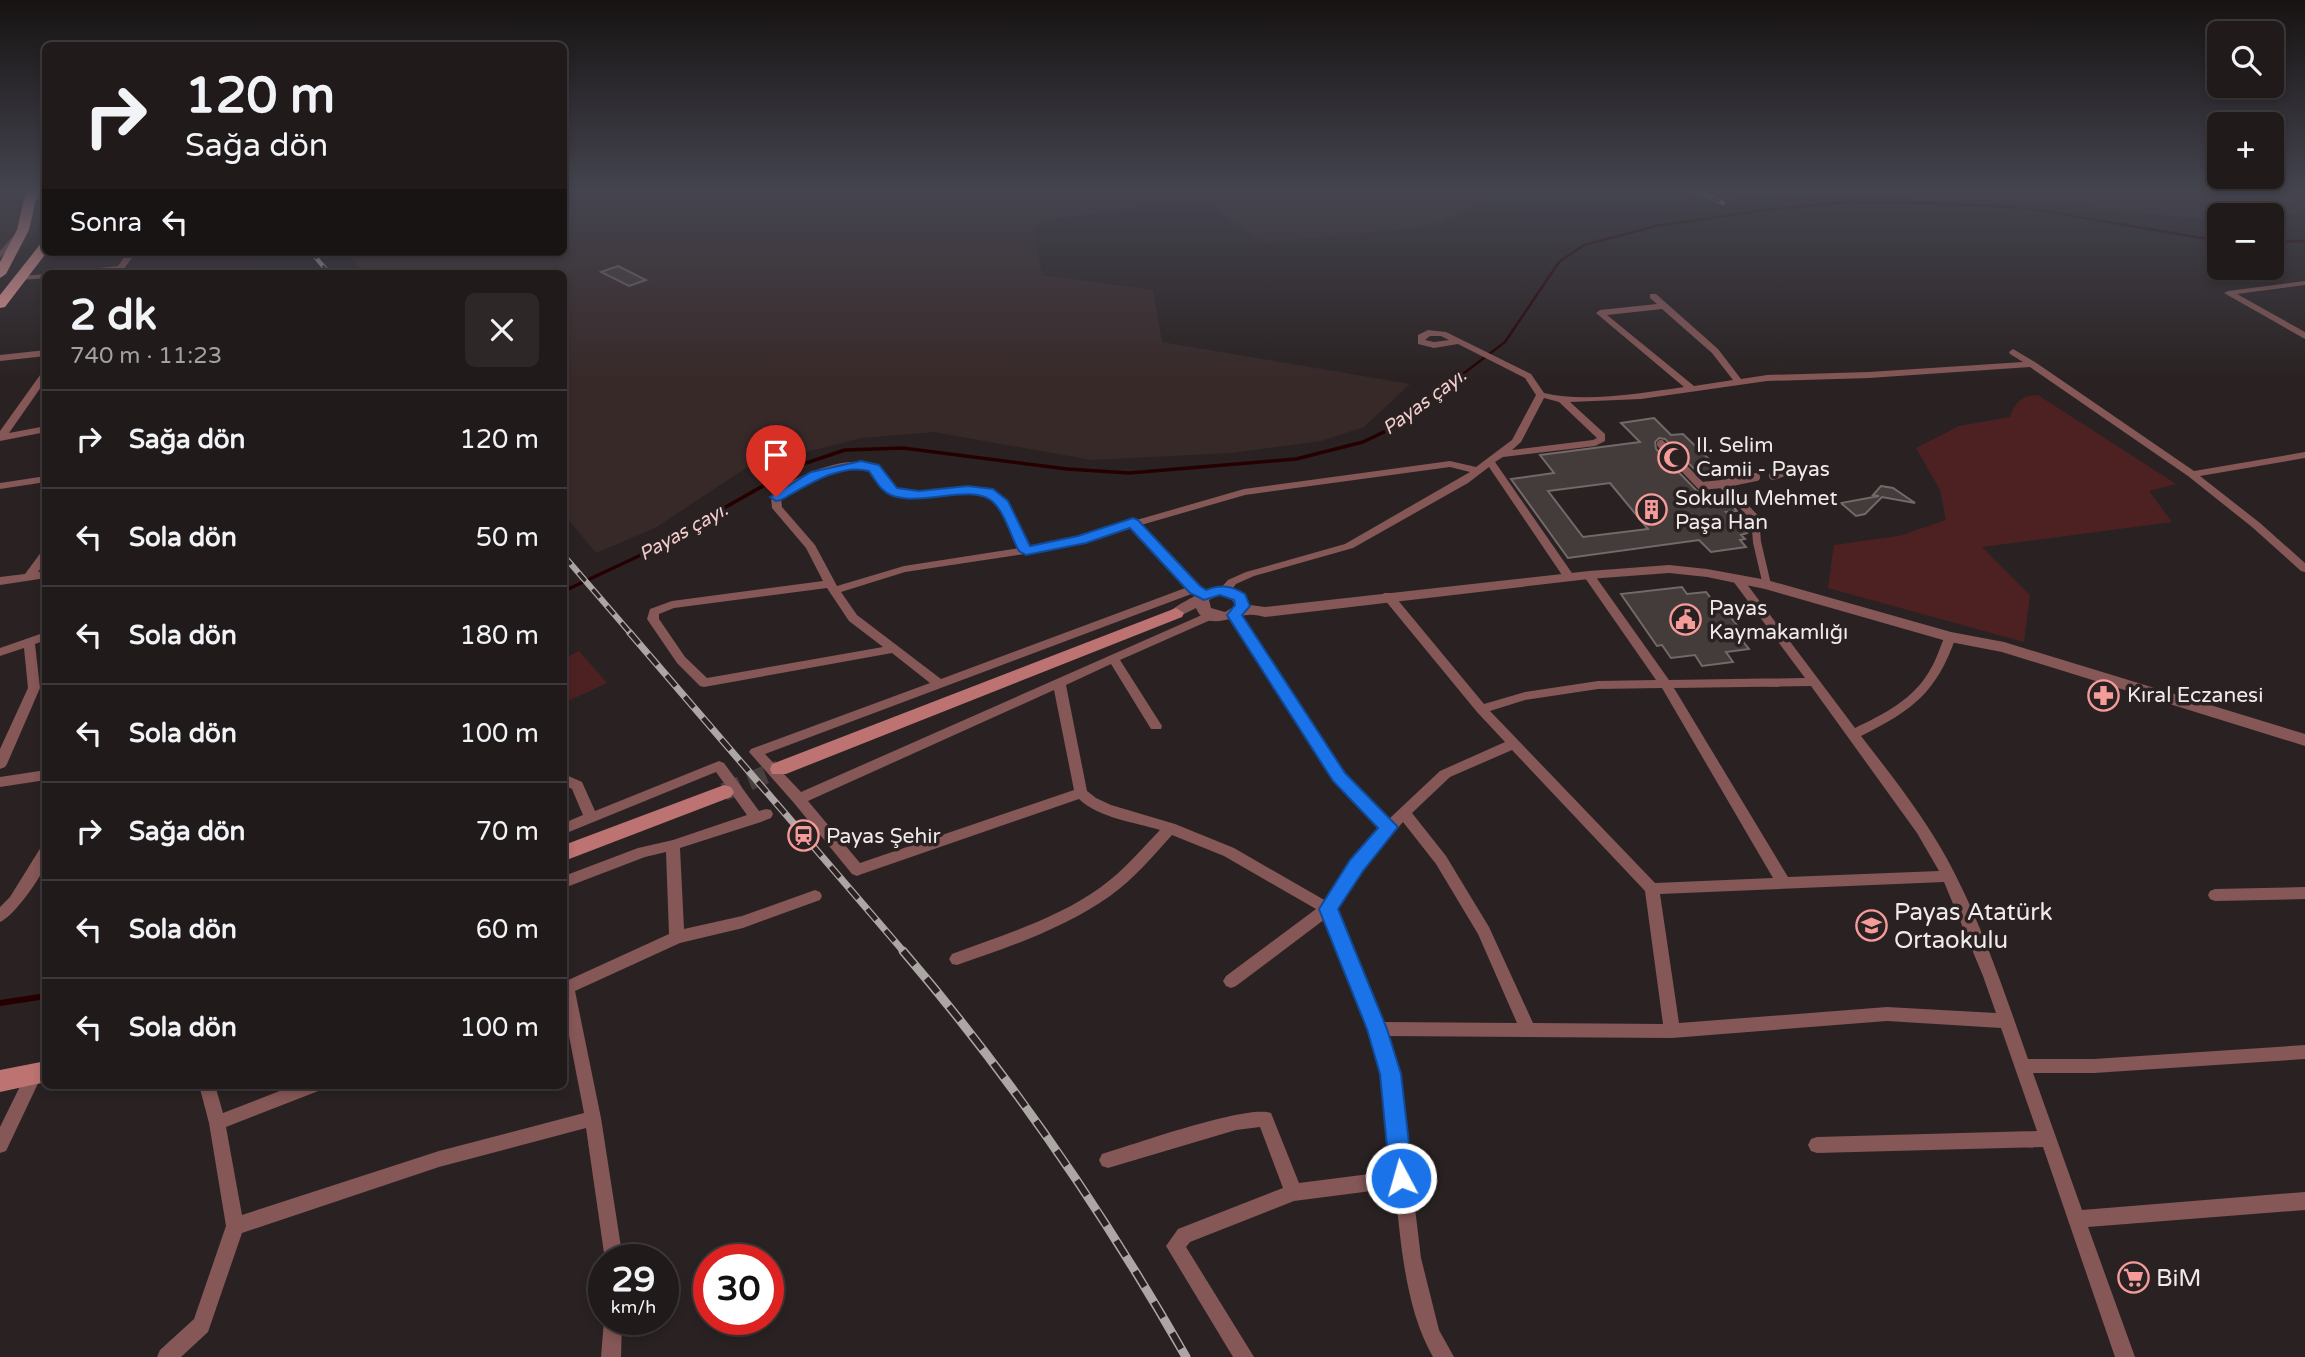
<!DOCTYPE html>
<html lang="tr">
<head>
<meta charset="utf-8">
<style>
	:root { --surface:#201a1a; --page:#2d2727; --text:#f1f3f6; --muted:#a2a1a2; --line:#3d3839 }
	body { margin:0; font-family:"Varela Round",sans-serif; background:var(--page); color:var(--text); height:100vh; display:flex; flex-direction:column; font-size:26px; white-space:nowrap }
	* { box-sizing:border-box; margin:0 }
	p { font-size:23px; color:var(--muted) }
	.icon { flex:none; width:38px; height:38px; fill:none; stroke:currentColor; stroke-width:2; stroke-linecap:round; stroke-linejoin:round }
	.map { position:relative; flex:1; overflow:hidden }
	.side { position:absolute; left:42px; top:270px; width:525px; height:819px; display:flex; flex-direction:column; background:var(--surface); border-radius:10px; box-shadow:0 4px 10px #0003,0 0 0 2px var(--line) }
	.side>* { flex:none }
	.banner { position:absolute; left:42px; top:42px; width:525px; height:214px; border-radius:10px; box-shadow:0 4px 10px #0003,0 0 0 2px var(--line); background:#201a1a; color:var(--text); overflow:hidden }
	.tools { position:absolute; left:2207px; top:21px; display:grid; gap:14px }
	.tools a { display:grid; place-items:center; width:77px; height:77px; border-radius:10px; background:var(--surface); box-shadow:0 4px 10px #0003,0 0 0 2px var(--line); font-size:35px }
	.speed { position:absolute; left:588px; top:1244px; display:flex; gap:14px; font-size:35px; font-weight:700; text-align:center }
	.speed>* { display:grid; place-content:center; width:91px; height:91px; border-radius:50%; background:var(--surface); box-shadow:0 4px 10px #0003,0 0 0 2px var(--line); line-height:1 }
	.speed small { font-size:18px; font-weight:400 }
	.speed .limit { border:10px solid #d22; background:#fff; color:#111 }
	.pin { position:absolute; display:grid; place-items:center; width:60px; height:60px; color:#fff; margin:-72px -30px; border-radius:50% 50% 50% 0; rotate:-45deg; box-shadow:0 0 7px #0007 }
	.pin .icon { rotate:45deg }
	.me { position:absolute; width:77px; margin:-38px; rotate:354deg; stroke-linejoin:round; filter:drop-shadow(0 0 5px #0008) }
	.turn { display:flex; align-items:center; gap:24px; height:147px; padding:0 28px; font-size:32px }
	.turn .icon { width:91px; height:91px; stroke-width:2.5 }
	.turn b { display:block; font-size:49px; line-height:60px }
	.then { display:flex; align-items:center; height:66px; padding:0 28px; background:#0003; gap:14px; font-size:26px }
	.round { display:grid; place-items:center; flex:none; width:74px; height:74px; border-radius:10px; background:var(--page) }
	.overview { display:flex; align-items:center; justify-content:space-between; height:119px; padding:0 28px }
	h1 { font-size:42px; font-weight:700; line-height:52px }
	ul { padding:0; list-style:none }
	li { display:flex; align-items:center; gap:21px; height:98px; padding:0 28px; border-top:2px solid var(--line) }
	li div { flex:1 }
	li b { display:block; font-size:26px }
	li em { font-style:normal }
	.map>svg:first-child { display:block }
	.built { fill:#382929 }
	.green { fill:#4d2122 }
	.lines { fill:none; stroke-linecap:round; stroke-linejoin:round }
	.stream-far2 { stroke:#260001; stroke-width:2.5 }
	.stream-far1 { stroke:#260001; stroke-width:3.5 }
	.stream { stroke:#260001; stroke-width:6 }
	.building { fill:#443b3b; stroke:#726968; stroke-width:2; fill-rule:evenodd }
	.tertiary-tunnel { stroke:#484040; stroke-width:18; stroke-dasharray:18 9; stroke-linecap:butt }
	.pedestrian { stroke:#855756; stroke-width:8 }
	.minor { fill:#855756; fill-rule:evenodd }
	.tertiary { fill:#855756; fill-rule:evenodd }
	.secondary { fill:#bc7372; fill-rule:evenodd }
	.trunk { fill:#ec9a99; fill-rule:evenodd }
	.rail-far3-casing { stroke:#aca6a5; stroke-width:4.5 }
	.rail-far2-casing { stroke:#aca6a5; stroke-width:6 }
	.rail-far1-casing { stroke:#aca6a5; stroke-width:7 }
	.rail-casing { stroke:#aca6a5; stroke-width:9 }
	.rail-far3 { stroke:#2a2222; stroke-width:2.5; stroke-dasharray:9; stroke-linecap:butt }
	.rail-far2 { stroke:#2a2222; stroke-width:3.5; stroke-dasharray:11; stroke-linecap:butt }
	.rail-far1 { stroke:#2a2222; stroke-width:4.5; stroke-dasharray:14; stroke-linecap:butt }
	.rail { stroke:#2a2222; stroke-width:6; stroke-dasharray:18; stroke-linecap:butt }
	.route { fill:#1a73e8; stroke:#114b97; stroke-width:2 }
	.labels { text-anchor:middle; stroke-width:7; stroke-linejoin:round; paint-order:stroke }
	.far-water-label { font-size:19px; font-style:italic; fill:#f3cdcc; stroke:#2a2222 }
	.poi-label { font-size:21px; fill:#f0ebea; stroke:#2a2222; text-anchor:start }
	.near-poi-label { font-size:24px; fill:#f0ebea; stroke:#2a2222; text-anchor:start }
</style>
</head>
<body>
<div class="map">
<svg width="2305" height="1357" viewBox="0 0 2305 1357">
	<rect width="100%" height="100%" fill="#2a2222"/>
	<g class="built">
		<path d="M0 190H45V211L35 233 0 274Z"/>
		<path d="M564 190H1507L1434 226 1263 243 1203 199 1045 220 1034 228 1042 275 1153 290 1162 342 1410 384 1364 427 1321 441 1231 453 1092 460 934 432 862 438 749 466 655 528 596 553 564 514V273H364L347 252H564Z"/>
		<path d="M1676 190H2305V212L2272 218V215H2219V221L2038 202 1794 194 1698 200Z"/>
	</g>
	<g class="green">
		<path d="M2038 395 2176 484 2149 491 2172 522 1982 547 2030 595 2024 642 1828 588 1834 545 1899 536 1946 520 1940 490 1916 448 1959 426 2010 417C2016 401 2022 396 2038 395Z"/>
		<path d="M579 651 607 683 564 703V658Z"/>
	</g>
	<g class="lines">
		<g class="stream-far2">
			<path d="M2272 242 2305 241"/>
			<path d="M1447 386 1505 342 1559 262 1584 245 1656 226 1765 210 1848 202 1929 203 2026 208 2219 241"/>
		</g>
		<path class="stream-far1" d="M564 591 641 555 800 465 845 450 903 448 1067 469 1129 473 1296 459 1363 442 1388 430 1449 384"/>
		<path class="stream" d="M0 1003 46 996"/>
	</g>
	<g class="building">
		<path d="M618 266 646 280 629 286 601 272Z"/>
		<path d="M1654 418 1671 435 1683 434 1720 470 1710 472 1714 476 1703 478 1665 439 1659 438 1655 442 1656 449 1697 491 1703 492 1713 503 1728 501 1737 511 1726 512 1747 533 1741 535 1745 539 1740 540 1746 547 1711 552 1699 540 1568 558 1511 479 1554 473 1540 455 1640 442 1621 423ZM1610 483 1648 529 1583 537 1548 491Z"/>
		<path d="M1881 486 1893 488 1915 503 1882 497 1865 514 1856 516 1841 503 1879 496 1873 495Z"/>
		<path d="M1682 587 1687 594 1706 592 1714 602H1719L1747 638 1741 639 1749 649 1726 652 1733 662 1702 666 1695 655 1671 658 1662 645 1657 646 1621 594Z"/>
	</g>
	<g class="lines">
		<path class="tertiary-tunnel" d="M724 792 779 769"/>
		<g class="pedestrian">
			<path d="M1661 444 1701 486 1722 484"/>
			<path d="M1773 476 1788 471"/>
			<path d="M1756 477 1722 484 1755 518 1757 542 1767 585"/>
		</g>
		<g class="minor">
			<path d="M46 194V198L31 199 27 197 31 195Z"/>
			<path d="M15 234 22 236 0 258V251Z"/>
			<path d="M128 252H136L121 273H113L114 271 67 273 71 271 118 266Z"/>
			<path d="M46 274V278L21 280 17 278 21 276Z"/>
			<path d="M2305 281V285L2237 294 2305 332V339L2224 293 2228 291Z"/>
			<path d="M1650 294H1656L1718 349 1741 379 1767 375 1869 372 2023 362 2010 354 2009 352 2013 349 2035 362 2194 471 2305 452V458L2200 476 2260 523 2305 563V572L2301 571 2252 527 2188 476 2030 367 1869 378 1767 381 1641 399 1570 402 1605 434V441L1595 446 1503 457 1495 462 1574 576 1572 578H1564L1489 467 1468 483 1353 548 1254 576 1236 584 1229 593 1225 594 1219 590 1228 580 1246 572 1345 544 1470 472 1450 467 1245 495 1141 525 1204 590 1206 593 1204 596 1200 597 1194 593 765 754 801 792 1211 611 1217 615 1215 618 1120 660 1162 726 1161 729H1151L1111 664 1066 685 1087 791 1096 798 1111 805 1175 824 1234 848 1326 901 1351 862 1381 827 1334 780 1229 615 1231 612H1239L1344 774 1389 819 1440 771 1505 742 1477 712 1384 599 1382 596 1384 593H1392L1484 704 1525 692 1598 681 1656 680 1583 575 1589 572 1593 573 1669 680 1805 678 1733 581 1739 577 1743 579 1855 728C1884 714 1914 699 1930 670 1937 659 1940 646 1946 634H1954L1956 637C1936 693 1913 710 1861 736 1895 780 1930 824 1955 874 1985 933 2006 997 2028 1059H2094L2305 1045V1059L2094 1073H2033L2082 1210 2305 1192V1210L2088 1227 2135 1357H2115L2043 1147 1817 1153 1811 1151 1808 1145 1811 1139 1817 1137 2037 1131 2001 1028 1887 1021 1672 1038 1387 1036 1399 1075 1421 1258 1439 1330 1454 1357H1433C1405 1308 1401 1243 1395 1188L1294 1201 1190 1242 1186 1247 1254 1357H1233L1166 1246 1178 1229 1283 1188 1260 1127 1236 1130 1108 1168 1102 1166 1099 1160 1102 1154 1108 1152C1138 1143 1248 1104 1271 1113L1299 1183 1393 1171 1383 1075 1369 1029 1325 919 1236 986 1231 988 1226 986 1223 981 1226 976 1316 909 1224 856 1172 835C1153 856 1134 879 1110 896 1067 927 1007 948 957 965L952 964 949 959 952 954C1002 935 1057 919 1101 887 1123 871 1141 850 1160 830 1134 822 1099 818 1079 799L862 874 857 876 852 874 794 803 749 752 751 749 930 683 892 653 704 687 700 686 677 663 647 619 650 609 672 601 823 581 806 548 772 508 771 497C789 477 848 453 874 465 887 471 885 487 907 491 923 494 938 490 954 488 1004 481 1012 509 1029 547L1057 543 1244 489 1450 461 1476 467 1512 440 1536 395 1525 378 1458 344 1434 348 1418 344V335L1428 330 1446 332 1531 374 1544 393C1585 403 1642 393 1684 387L1596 313 1600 310 1657 304 1650 298ZM1662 309 1712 353 1733 380 1694 386 1607 315ZM1430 336H1441L1449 340 1434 342 1425 340ZM1544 398 1559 402 1597 438 1593 440 1512 450 1521 442ZM850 468 867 469C876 476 880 487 891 492 924 508 975 479 997 504 1008 517 1012 534 1019 548L904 566 837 586 815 545 782 507 781 498 811 480ZM1132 528 1188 587 941 679 857 615 841 592 905 572 1058 549ZM827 588 849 621 883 647 707 678 685 657 659 619V614L674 608ZM1811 686 1917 833 1939 871 1788 877 1674 688ZM1662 688 1773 878 1655 883 1490 711 1525 700 1598 689ZM1054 690 1074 790 860 863 808 801ZM1512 750 1645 891 1663 1024 1533 1023 1489 927 1446 856 1412 813 1450 777ZM1403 822 1436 864 1478 934 1517 1023 1382 1022 1336 910 1361 870ZM1944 882 1983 976 1996 1013 1887 1007 1679 1023 1660 894Z"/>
			<path d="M46 350V356L0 361V355Z"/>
			<path d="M46 370V380L9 433 46 426V432L0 441V431L43 371Z"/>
			<path d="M46 476V482L0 489V483Z"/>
			<path d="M46 550V561L38 572 46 571V578L0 585V577L25 574 42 551Z"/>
			<path d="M46 632V640L35 644 40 688 7 764 5 767 0 769V749L28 688 24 648 0 656V648Z"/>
			<path d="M719 761 724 763 759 811 766 809 771 810 773 814 771 818 761 822 680 848 684 929 742 916 815 890 820 892 822 896 820 900 743 928 680 943 575 991 601 1118 623 1260H605L586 1128 439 1167 242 1233 208 1332 181 1357H157L160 1350 194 1319 226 1226 209 1123 199 1085H215L223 1113 295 1085H323L321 1090 226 1127 242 1215 439 1151 584 1113 564 1010V982L669 934 666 852 645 857 564 888V876L638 848 673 840 747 815 716 772 564 834V823L583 815 572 789 564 785V774L582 782 595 811Z"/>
			<path d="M46 770V780L0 787V777Z"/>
			<path d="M46 846C46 851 47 858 46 863 42 877 13 917 0 922V907L10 897 41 847Z"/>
			<path d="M2305 887V899L2215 901 2210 899 2208 895 2210 891 2215 889Z"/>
			<path d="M34 1068 40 1070 42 1075 6 1151 0 1153V1127L28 1070Z"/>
			<path d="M604 1320H622L621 1357H601Z"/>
		</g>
		<path class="tertiary" d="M1669 565 1707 569 1767 580 1951 632 2004 642 2305 734V746L2002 652 1950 642 1765 589 1707 577 1669 573 1589 579 1265 617C1260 616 1253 614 1248 615 1234 615 1206 633 1196 608L1176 618 1169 613C1175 606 1184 602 1193 597 1212 586 1240 578 1250 605L1265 607 1589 571ZM1219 595C1227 596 1233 598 1235 606L1225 612 1211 608 1209 600Z"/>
		<g class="secondary">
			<path d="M1176 608 1184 613 1182 617 786 774H772L770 769 772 764Z"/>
			<path d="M724 785 731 787 734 792 731 797 564 861V845Z"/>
			<path d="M46 1061V1082L0 1092V1070Z"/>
		</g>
		<g class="trunk">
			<path d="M26 190H38L29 230 6 274 0 278V262L17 230Z"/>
			<path d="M46 241 47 252 5 307 0 308V295L42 242Z"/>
		</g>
		<defs>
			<g id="rail-far3">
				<path d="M1695 190 1723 203"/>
				<path d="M311 252 329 273"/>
			</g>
			<path id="rail-far2" d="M564 556 632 635"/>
			<path id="rail-far1" d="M630 633 904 952"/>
			<path id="rail" d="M903 951C1010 1076 1104 1213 1186 1357"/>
		</defs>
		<use href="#rail-far3" class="rail-far3-casing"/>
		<use href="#rail-far2" class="rail-far2-casing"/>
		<use href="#rail-far1" class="rail-far1-casing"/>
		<use href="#rail" class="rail-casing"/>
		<use href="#rail-far3" class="rail-far3"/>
		<use href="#rail-far2" class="rail-far2"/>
		<use href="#rail-far1" class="rail-far1"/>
		<use href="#rail" class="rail"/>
	</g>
	<linearGradient id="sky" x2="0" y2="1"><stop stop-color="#171313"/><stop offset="0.5" stop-color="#44444f"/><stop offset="1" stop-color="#44444f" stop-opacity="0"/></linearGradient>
	<rect width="2305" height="380" fill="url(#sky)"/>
	<path class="route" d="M861 461 879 465 897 488 919 491 968 486 993 489 1008 501 1030 546 1078 536 1133 518 1138 520 1200 586 1206 590C1221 584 1232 586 1245 594L1250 606 1242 615 1345 773 1398 827 1363 871 1338 909 1387 1029 1401 1074 1413 1178 1409 1186 1401 1189 1393 1186 1390 1178 1380 1074 1367 1029 1319 909 1350 860 1378 828 1333 781 1227 615 1235 605 1234 600 1220 595 1204 600 1190 593 1130 528 1086 543 1026 555 1019 551C1011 537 1005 513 993 502 970 480 906 514 882 489 877 484 873 477 869 471 840 463 806 486 781 500L776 501 770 497 811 472Z"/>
	<defs>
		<symbol id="mosque-ring" viewBox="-11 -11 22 22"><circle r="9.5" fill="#2a2222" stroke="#f59b9a" stroke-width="1.5"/><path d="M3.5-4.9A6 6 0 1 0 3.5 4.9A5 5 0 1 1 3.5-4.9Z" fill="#f59b9a"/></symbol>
		<symbol id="building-ring" viewBox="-11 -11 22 22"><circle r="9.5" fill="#2a2222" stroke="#f59b9a" stroke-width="1.5"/><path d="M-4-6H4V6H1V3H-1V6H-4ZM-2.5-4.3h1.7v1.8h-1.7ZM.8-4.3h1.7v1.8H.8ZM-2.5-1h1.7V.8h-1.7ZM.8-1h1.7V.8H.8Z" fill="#f59b9a"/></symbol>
		<symbol id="civic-ring" viewBox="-11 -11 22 22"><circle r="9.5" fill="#2a2222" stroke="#f59b9a" stroke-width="1.5"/><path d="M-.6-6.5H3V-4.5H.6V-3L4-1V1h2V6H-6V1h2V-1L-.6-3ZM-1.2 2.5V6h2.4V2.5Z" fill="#f59b9a"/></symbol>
		<symbol id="pharmacy-ring" viewBox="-11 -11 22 22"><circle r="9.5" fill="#2a2222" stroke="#f59b9a" stroke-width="1.5"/><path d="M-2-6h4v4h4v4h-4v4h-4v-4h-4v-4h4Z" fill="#f59b9a"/></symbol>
		<symbol id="station-ring" viewBox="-11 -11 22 22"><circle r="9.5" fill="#2a2222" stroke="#f59b9a" stroke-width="1.5"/><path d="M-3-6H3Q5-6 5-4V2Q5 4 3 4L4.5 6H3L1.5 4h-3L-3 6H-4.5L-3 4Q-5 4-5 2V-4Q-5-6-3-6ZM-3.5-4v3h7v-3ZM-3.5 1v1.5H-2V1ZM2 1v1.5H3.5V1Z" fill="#f59b9a"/></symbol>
		<symbol id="school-ring" viewBox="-11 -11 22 22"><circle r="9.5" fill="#2a2222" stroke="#f59b9a" stroke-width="1.5"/><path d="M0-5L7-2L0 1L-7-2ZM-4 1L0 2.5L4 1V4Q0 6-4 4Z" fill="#f59b9a"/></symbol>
		<symbol id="supermarket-ring" viewBox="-11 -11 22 22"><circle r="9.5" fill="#2a2222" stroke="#f59b9a" stroke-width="1.5"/><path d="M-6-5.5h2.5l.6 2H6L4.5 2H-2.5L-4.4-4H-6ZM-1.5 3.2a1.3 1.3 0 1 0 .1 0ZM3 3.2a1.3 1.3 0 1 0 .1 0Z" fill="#f59b9a"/></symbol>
	</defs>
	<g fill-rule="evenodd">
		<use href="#mosque-ring" x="1656" y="440" width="35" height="35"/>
		<use href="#building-ring" x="1634" y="492" width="35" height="35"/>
		<use href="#civic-ring" x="1668" y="602" width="35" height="35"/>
		<use href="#pharmacy-ring" x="2086" y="678" width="35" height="35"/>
		<use href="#station-ring" x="786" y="818" width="35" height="35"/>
		<use href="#school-ring" x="1854" y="908" width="35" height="35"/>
		<use href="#supermarket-ring" x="2116" y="1260" width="35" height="35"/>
	</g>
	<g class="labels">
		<g class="far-water-label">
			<text transform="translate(1424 401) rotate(-36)" y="7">Payas çayı.</text>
			<text transform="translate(683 531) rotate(-29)" y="7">Payas çayı.</text>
		</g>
		<g class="poi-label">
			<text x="1696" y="452">II. Selim<tspan x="1696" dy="24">Camii - Payas</tspan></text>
			<text x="1675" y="505">Sokullu Mehmet<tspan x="1675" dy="24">Paşa Han</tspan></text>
			<text x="1709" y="615">Payas<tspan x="1709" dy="24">Kaymakamlığı</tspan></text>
			<text x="2127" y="702">Kıral Eczanesi</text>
			<text x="826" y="843">Payas Şehi̇r</text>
		</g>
		<g class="near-poi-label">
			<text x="1894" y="920">Payas Atatürk<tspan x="1894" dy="28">Ortaokulu</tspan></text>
			<text x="2156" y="1286">BiM</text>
		</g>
	</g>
</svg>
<div class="tools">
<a><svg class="icon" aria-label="search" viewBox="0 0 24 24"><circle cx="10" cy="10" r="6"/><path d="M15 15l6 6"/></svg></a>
<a>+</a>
<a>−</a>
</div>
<div class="speed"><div>29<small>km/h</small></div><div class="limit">30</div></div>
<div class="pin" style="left:776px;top:497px;background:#d93025"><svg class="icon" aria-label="arrive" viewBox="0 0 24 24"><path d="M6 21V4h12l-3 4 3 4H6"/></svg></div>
<svg class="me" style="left:1401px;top:1178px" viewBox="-20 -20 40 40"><circle r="17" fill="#1a73e8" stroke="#fff" stroke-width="3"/><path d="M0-11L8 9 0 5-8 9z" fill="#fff"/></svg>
<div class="banner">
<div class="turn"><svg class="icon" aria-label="right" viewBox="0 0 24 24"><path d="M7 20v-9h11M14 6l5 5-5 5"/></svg><div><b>120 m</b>Sağa dön</div></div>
<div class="then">Sonra<svg class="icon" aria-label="left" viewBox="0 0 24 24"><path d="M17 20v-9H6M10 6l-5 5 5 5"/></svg></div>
</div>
<section class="side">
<div class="overview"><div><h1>2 dk</h1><p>740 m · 11:23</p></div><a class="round"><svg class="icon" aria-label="close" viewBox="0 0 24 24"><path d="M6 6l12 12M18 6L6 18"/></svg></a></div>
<ul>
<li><svg class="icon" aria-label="right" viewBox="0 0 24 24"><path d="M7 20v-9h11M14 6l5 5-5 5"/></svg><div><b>Sağa dön</b></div><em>120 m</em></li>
<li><svg class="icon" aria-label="left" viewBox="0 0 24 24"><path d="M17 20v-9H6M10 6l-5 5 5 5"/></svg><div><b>Sola dön</b></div><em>50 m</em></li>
<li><svg class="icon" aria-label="left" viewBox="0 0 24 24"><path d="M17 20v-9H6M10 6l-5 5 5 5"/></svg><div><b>Sola dön</b></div><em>180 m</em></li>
<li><svg class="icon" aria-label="left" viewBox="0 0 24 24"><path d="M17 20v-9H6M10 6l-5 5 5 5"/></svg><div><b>Sola dön</b></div><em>100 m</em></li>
<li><svg class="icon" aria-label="right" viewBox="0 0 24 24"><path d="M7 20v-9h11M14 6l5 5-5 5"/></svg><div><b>Sağa dön</b></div><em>70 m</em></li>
<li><svg class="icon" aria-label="left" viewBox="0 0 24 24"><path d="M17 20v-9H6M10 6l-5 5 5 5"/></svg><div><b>Sola dön</b></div><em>60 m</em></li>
<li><svg class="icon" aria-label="left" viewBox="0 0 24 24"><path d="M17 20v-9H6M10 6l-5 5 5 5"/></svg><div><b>Sola dön</b></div><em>100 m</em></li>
</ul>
</section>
</div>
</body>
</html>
